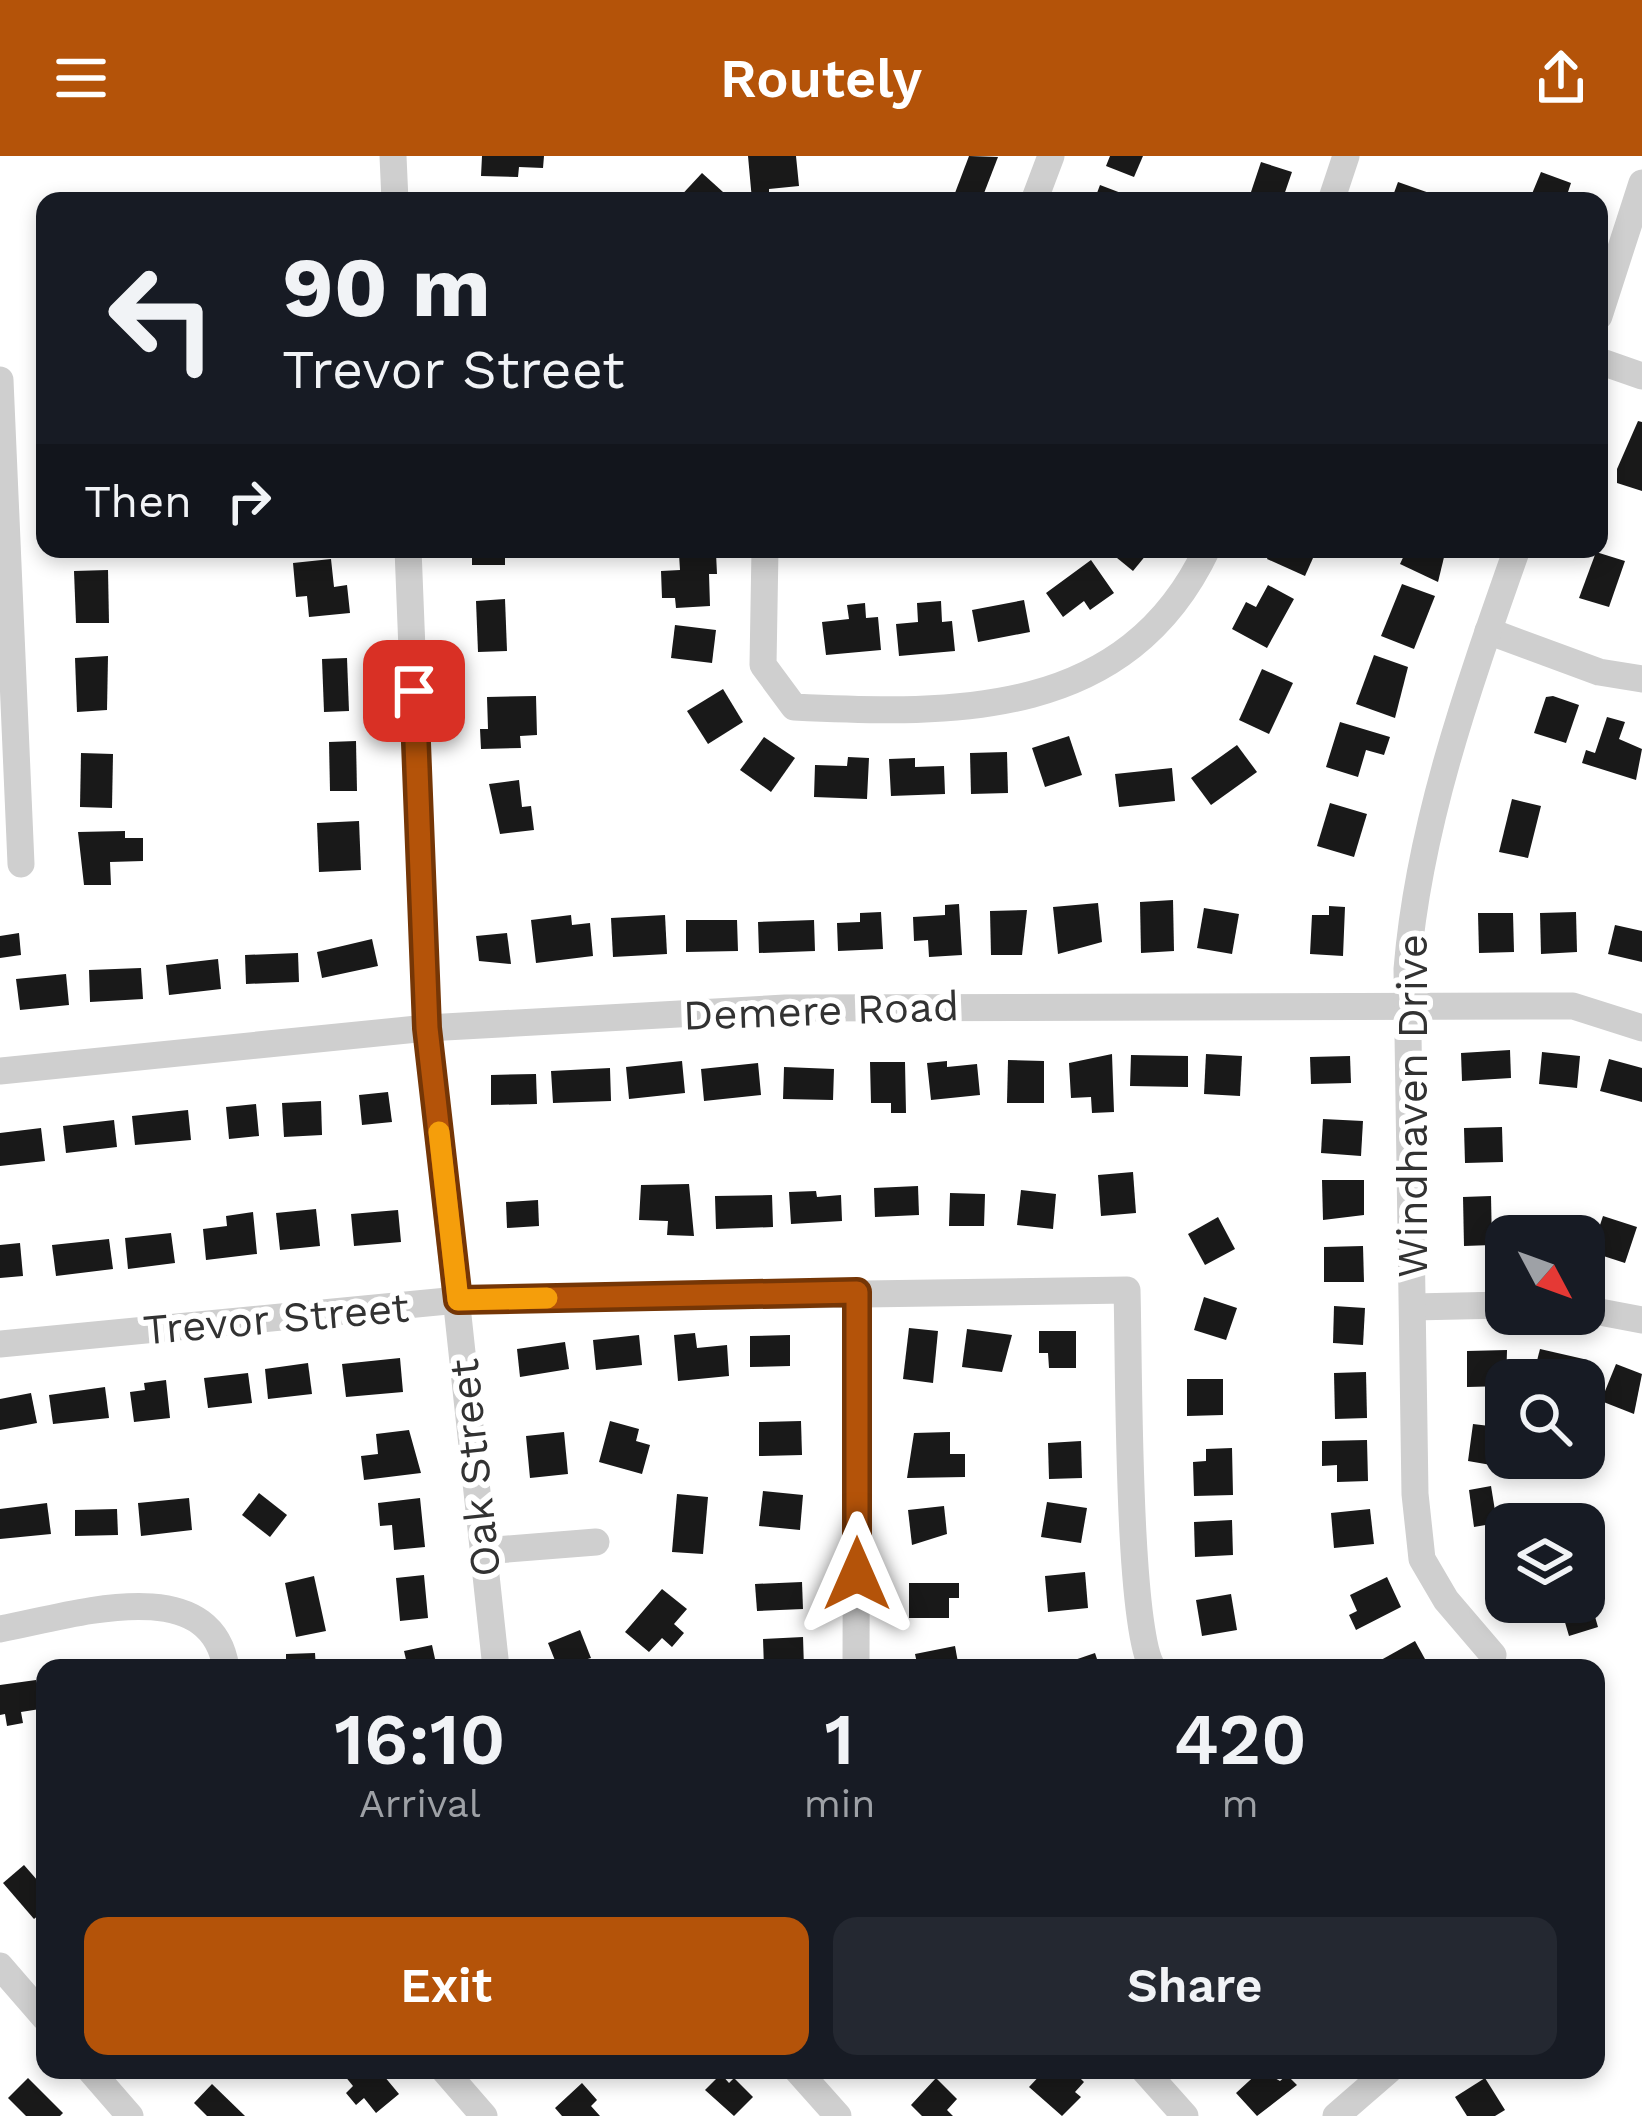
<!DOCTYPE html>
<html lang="en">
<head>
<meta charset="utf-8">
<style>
	:root { --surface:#171b24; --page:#242831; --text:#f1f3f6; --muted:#9ea1a6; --accent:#b45309 }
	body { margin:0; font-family:"Work Sans",sans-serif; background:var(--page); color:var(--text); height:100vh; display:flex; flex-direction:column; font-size:45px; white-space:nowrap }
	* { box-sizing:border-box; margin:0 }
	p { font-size:39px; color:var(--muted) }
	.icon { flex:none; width:66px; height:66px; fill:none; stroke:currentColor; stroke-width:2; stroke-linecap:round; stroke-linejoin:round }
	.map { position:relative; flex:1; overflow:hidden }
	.sheet { position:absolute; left:36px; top:1503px; width:1569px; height:420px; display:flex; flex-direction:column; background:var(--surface); border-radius:24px; box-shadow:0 6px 18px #0003 }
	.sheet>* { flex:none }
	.hud { position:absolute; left:36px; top:36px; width:1572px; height:366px; border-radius:24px; box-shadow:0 6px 18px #0003; background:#171b24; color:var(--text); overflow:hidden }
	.needle { width:78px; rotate:131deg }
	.tools { position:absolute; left:1485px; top:1059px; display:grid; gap:24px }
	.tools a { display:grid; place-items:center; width:120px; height:120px; border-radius:24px; background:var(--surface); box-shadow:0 6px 18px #0003; font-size:60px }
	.pin { position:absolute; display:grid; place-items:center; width:102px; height:102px; color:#fff; margin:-51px; border-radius:24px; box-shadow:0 6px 18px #0006 }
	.me { position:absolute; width:132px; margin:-66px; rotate:0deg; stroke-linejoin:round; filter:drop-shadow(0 0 9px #0008) }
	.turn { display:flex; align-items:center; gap:42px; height:252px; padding:0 48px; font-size:54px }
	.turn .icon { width:156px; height:156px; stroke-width:2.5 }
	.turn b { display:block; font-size:84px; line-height:102px }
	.then { display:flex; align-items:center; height:114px; padding:0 48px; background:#0003; gap:24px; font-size:45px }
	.eta { display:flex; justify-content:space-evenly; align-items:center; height:204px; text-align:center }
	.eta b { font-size:72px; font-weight:600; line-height:84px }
	.cta { display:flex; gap:24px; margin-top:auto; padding:24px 48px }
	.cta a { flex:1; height:138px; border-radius:24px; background:var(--accent); color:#fff; font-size:48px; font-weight:600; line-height:138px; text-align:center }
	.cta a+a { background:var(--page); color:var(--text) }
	header { display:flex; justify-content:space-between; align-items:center; height:156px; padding:0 48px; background:var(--accent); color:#fff; font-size:54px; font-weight:600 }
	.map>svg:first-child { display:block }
	.building { fill:#191919 }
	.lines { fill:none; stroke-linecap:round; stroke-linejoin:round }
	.minor { stroke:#cfcfcf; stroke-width:27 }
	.route-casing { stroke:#753606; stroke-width:30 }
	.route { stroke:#b45309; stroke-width:21 }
	.slow { stroke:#f59e0b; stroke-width:21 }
	.labels { text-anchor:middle; stroke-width:12; stroke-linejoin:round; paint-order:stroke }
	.street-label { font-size:42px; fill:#323232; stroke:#fff }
</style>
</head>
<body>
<header><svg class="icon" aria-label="menu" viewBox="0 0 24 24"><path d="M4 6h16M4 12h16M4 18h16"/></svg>Routely<svg class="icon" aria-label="share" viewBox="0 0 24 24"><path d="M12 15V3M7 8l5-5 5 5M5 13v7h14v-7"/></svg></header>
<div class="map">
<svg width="1642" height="1960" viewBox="0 0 1642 1960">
	<rect width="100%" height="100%" fill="#fff"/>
	<g class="building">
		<path d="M482 0H544L543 12 519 11 518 21 481 20Z"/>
		<path d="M748 0H796L799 30 769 33V42L752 44Z"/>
		<path d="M969 0 998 1 981 45 955 37Z"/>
		<path d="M1110 0H1143L1134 21 1106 10Z"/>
		<path d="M1261 6 1292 16 1282 45H1248Z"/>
		<path d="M1541 16 1571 27 1565 45H1529Z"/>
		<path d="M702 17 723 36 715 45H676Z"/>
		<path d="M1398 26 1435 39 1432 45H1391Z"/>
		<path d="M1100 29 1142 45H1094Z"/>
		<path d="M1638 265 1642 266V335L1617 327V313Z"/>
		<rect x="472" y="393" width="33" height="16"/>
		<path d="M1106 393H1151L1133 415Z"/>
		<path d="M1271 393H1317L1305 420 1267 403Z"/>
		<path d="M1407 393H1446L1438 426 1400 408Z"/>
		<path d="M1596 396 1625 405 1609 451 1579 442Z"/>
		<path d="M716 397 717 418H709L710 450 676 452 675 442H662L661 415 680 414 679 398Z"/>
		<path d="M331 403 334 431 347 429 350 457 309 461 307 440 296 441 293 407Z"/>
		<path d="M1091 404 1114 437 1090 454 1084 445 1063 461 1046 437Z"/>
		<path d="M108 414 109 467H76L74 415Z"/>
		<path d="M1402 428 1435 440 1414 493 1381 480Z"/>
		<path d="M1268 429 1294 443 1267 492 1232 473 1246 446 1256 451Z"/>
		<path d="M505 443 507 495 478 496 476 445Z"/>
		<path d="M1024 444 1030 476 978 486 972 454Z"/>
		<path d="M941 445 942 466 952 465 955 495 899 500 896 468 918 466 917 447Z"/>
		<path d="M865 447 866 462 878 461 881 494 826 499 822 466 849 463 847 449Z"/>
		<path d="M675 469 716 474 712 507 671 502Z"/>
		<path d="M1374 499 1408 511 1395 562 1356 548Z"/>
		<path d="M108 500 107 554 77 556 75 502Z"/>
		<path d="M347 502 349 555 324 556 322 503Z"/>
		<path d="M1262 513 1293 527 1269 578 1239 564Z"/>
		<path d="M723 533 743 566 708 588 687 555Z"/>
		<path d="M536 540 537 579 520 580 521 592 481 593 480 573H488L487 541Z"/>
		<path d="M1553 540 1579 549 1566 587 1534 577 1546 541Z"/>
		<path d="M1607 561 1625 566 1619 583 1642 593 1636 624 1582 607 1586 594 1595 597Z"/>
		<path d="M1340 566 1390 581 1384 599 1366 594 1358 621 1326 611Z"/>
		<path d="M1069 580 1082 619 1045 631 1032 592Z"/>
		<path d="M764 581 795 602 771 636 740 614Z"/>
		<path d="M356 585 357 635H330L329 586Z"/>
		<path d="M1237 589 1257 616 1211 649 1191 622Z"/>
		<path d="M1007 596 1008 637 971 638 970 597Z"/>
		<path d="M81 597 113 598 112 652 80 651Z"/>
		<path d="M848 601 869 602 867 643 814 641 815 609 847 610Z"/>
		<path d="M915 602V611L944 610 945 638 891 640 889 603Z"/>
		<path d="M1172 612 1175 645 1119 651 1115 618Z"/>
		<path d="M519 624 522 651 531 650 534 674 500 678 489 628Z"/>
		<path d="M1512 643 1541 650 1528 702 1499 696Z"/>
		<path d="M1330 647 1367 658 1354 701 1317 690Z"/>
		<path d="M359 665 361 714 319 716 317 667Z"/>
		<path d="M125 675V682H143V705L110 706 111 729H84L78 676Z"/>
		<path d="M1173 744 1174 795 1141 797 1140 746Z"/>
		<path d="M1098 747 1102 786 1058 798 1053 751Z"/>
		<path d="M959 748 962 799 929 801 928 784 914 785 913 761 945 759V749Z"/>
		<path d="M1329 750 1345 751 1343 800 1310 798 1312 759H1329Z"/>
		<path d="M1204 752 1239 758 1232 798 1197 792Z"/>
		<path d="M1027 754 1022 799H991L990 755Z"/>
		<path d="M881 756 883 793 838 795 837 767 860 766V757Z"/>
		<path d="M1576 756 1577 796 1541 798 1540 757Z"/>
		<path d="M1478 757H1513L1514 796 1479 797Z"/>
		<path d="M571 759 572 769 590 767 593 800 536 807 531 764Z"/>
		<path d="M665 759 667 798 613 801 611 762Z"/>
		<path d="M686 764H737L738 795 686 796Z"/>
		<path d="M814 764 815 795 759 797 758 766Z"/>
		<path d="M1615 769 1642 775V806L1608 798Z"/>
		<path d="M19 777 21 799 0 802V780Z"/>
		<path d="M507 777 511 808 479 805 476 780Z"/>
		<path d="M372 783 378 810 322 822 317 796Z"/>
		<path d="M298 797 299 826 246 828 245 799Z"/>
		<path d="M218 803 221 833 169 839 166 809Z"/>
		<path d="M141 812 143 843 90 846 89 814Z"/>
		<path d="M66 818 69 849 20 854 16 823Z"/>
		<path d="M1510 894 1511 922 1462 925 1461 897Z"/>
		<path d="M1542 896 1580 900 1577 932 1539 928Z"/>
		<path d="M1112 898 1114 956 1092 957 1091 941 1071 942 1069 907Z"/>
		<path d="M1206 898 1242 900 1240 940 1204 938Z"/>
		<path d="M1131 899 1188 900V931L1130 930Z"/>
		<path d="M1350 900 1351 927 1311 928 1310 901Z"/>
		<path d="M1609 903 1642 912V946L1600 935Z"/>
		<path d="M1008 904 1044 905V947H1007Z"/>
		<path d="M682 905 685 937 629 943 626 911Z"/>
		<path d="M947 905V911L977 908 980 939 931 944 927 907Z"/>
		<path d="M870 906H905L906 957H891V947H871Z"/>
		<path d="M758 907 761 939 704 945 701 913Z"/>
		<path d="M784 911 834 913 833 944 783 943Z"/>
		<path d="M610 912 611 945 553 947 551 915Z"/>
		<path d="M536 918 537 948 491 949V919Z"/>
		<path d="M388 936 392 966 362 969 359 939Z"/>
		<path d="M321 945 322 979 284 981 282 947Z"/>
		<path d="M256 948 259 980 229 983 226 951Z"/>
		<path d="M188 954 191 984 135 989 132 960Z"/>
		<path d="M1323 963 1363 965 1361 1000 1321 997Z"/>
		<path d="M114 964 117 991 66 997 63 970Z"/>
		<path d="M1502 971 1503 1006 1465 1007 1464 972Z"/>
		<path d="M41 972 45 1005 0 1010V977Z"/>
		<path d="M1133 1016 1136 1057 1101 1060 1098 1019Z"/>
		<path d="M1322 1024H1364V1059L1323 1064Z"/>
		<path d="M689 1028 694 1080 667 1079 668 1065 639 1064 641 1029Z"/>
		<path d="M918 1030 919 1059 875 1061 874 1032Z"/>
		<path d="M1021 1034 1056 1038 1053 1073 1017 1069Z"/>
		<path d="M816 1035 817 1041 841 1039 842 1065 791 1068 789 1036Z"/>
		<path d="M950 1037 985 1038 984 1070H949Z"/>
		<path d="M772 1039 773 1071 716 1073 715 1040Z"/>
		<path d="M1491 1040 1492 1089 1464 1090 1463 1041Z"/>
		<path d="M538 1044 539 1070 507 1072 506 1046Z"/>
		<path d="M316 1053 320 1090 280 1094 276 1057Z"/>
		<path d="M398 1054 401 1086 354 1090 351 1058Z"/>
		<path d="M253 1056 257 1098 206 1104 203 1073 227 1070 226 1060Z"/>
		<path d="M1603 1060 1637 1071 1625 1107 1591 1096Z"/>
		<path d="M1218 1061 1235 1093 1205 1109 1188 1078Z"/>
		<rect x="1536" y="1065" width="38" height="15"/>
		<path d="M171 1077 175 1107 128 1113 125 1082Z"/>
		<path d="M109 1083 113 1113 56 1120 52 1089Z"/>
		<path d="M20 1087 23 1120 0 1122V1089Z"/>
		<path d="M1363 1090 1364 1126H1324V1091Z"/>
		<path d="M1204 1141 1237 1152 1226 1184 1194 1174Z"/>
		<path d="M1334 1150 1365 1152 1363 1189 1333 1187Z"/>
		<path d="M909 1172 938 1175 933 1227 903 1223Z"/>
		<path d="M967 1173 1012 1179 1002 1216 962 1211Z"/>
		<path d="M1039 1175H1076V1212H1049L1048 1197H1039Z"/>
		<path d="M695 1177 697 1192 727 1189 729 1220 678 1225 674 1179Z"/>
		<path d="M639 1179 642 1209 596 1214 593 1184Z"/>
		<path d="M790 1179V1210L750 1211V1180Z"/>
		<path d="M565 1186 569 1213 520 1221 517 1193Z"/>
		<path d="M1540 1193 1588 1204 1584 1224 1533 1220Z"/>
		<path d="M1507 1194 1506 1230 1467 1231V1195Z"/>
		<path d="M400 1202 403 1236 346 1241 342 1208Z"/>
		<path d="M308 1207 312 1238 268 1243 265 1213Z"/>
		<path d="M1616 1208 1642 1218 1634 1258 1601 1245Z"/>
		<path d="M1366 1216 1367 1262 1335 1263 1334 1217Z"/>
		<path d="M248 1217 252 1247 208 1252 204 1222Z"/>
		<path d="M1187 1223H1223V1259L1187 1260Z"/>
		<path d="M166 1224 170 1262 134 1266 130 1236 145 1234 144 1227Z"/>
		<path d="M105 1231 109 1262 53 1268 49 1239Z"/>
		<path d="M31 1237 37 1267 0 1274V1243Z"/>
		<path d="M610 1265 639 1273 636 1285 650 1289 642 1318 599 1306Z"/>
		<path d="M801 1265 802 1299 759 1300V1266Z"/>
		<path d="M1473 1268 1506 1272 1505 1301 1492 1299 1491 1309 1468 1305Z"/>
		<path d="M409 1274 421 1317 364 1324 361 1300 378 1298 376 1278Z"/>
		<path d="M564 1276 568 1318 530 1322 526 1280Z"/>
		<path d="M950 1276V1298H965V1321L907 1322 914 1277Z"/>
		<path d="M1367 1284 1368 1325 1337 1326V1309L1322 1310V1285Z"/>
		<path d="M1081 1285 1082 1322 1049 1323 1048 1287Z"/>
		<path d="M1232 1292 1233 1339 1194 1340 1193 1306 1206 1305V1293Z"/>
		<path d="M1491 1330 1497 1367 1474 1371 1469 1334Z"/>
		<path d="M763 1335 803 1339 800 1374 759 1370Z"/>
		<path d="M259 1337 287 1359 270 1381 242 1359Z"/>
		<path d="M677 1338 708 1341 703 1398 672 1396Z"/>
		<path d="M189 1342 192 1374 141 1380 138 1347Z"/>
		<path d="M420 1342 425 1391 394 1394 392 1369 380 1370 378 1347Z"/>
		<path d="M1047 1346 1087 1352 1081 1387 1041 1381Z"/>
		<path d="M47 1347 51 1378 0 1383V1353Z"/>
		<path d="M944 1350 947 1378 912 1389 908 1354Z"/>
		<path d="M117 1353 118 1379 75 1380V1354Z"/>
		<path d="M1370 1353 1374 1388 1334 1392 1331 1357Z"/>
		<path d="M1232 1364 1233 1399 1195 1401 1194 1366Z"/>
		<path d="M1085 1416 1088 1452 1048 1456 1045 1420Z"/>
		<path d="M424 1419 428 1462 400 1465 396 1422Z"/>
		<path d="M314 1420 326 1475 296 1481 285 1427Z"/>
		<path d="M1387 1421 1401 1451 1356 1474 1349 1459 1357 1455 1350 1439Z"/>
		<path d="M802 1426 803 1453 757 1455 755 1428Z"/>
		<path d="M1585 1426 1598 1471 1569 1480 1559 1446H1584Z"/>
		<path d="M909 1427H959V1442H949V1462H909Z"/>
		<path d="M662 1433 687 1453 674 1468 684 1477 672 1491 662 1482 649 1496 625 1476Z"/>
		<path d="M1231 1438 1237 1474 1202 1480 1196 1444Z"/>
		<path d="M580 1474 591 1502 558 1512 548 1487Z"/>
		<path d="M803 1481 804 1512H764L763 1483Z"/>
		<path d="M1415 1485 1430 1512H1385L1381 1504Z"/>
		<path d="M432 1489 437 1512H408L404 1495Z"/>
		<path d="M955 1490 959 1512H918L915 1498Z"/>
		<path d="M315 1497 316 1512H286V1498Z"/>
		<path d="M1095 1497 1100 1512H1054V1511Z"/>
		<path d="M36 1524 40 1553 21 1556 23 1567 7 1570 5 1558 0 1559V1529Z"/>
		<path d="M24 1709 45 1733V1754L34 1763 3 1727Z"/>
		<path d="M340 1914H379L399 1938 376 1957 364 1942 356 1949 346 1937 353 1930Z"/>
		<path d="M1045 1914H1072L1084 1926 1075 1936 1081 1941 1062 1960 1029 1931Z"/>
		<path d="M1261 1914 1280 1925 1287 1919 1297 1929 1257 1960 1236 1937Z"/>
		<path d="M721 1918 729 1927 734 1922 753 1941 734 1960 705 1934Z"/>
		<path d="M28 1922 63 1957 60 1960H26L8 1942Z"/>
		<path d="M936 1922 957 1943 947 1954 953 1960H922L911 1949Z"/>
		<path d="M1485 1922 1505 1954 1495 1960H1467L1455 1941Z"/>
		<path d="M582 1927 597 1944 591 1950 600 1960H562L555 1952Z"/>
		<path d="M212 1928 245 1960H207L194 1947Z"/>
	</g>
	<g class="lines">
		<g class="minor">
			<path d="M393 0 395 45"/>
			<path d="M1034 45 1051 0"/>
			<path d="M1331 45 1346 0"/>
			<path d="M1599 160 1642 27"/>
			<path d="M1599 205 1642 220"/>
			<path d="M0 224 21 708"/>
			<path d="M408 393 427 872 496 1512"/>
			<path d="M765 393 763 509 794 551C957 559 1127 562 1207 393"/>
			<path d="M1488 475 1599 516 1642 523"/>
			<path d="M0 915 427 872 785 852 1573 850 1642 872"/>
			<path d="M1413 1151 1506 1149"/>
			<path d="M1584 1153 1642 1164"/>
			<path d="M0 1188 458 1144 1127 1134C1129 1196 1127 1477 1153 1512"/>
			<path d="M483 1395 596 1386"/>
			<path d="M0 1473C67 1461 211 1412 226 1512"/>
			<path d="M1493 1499 1446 1444 1422 1403 1415 1338 1407 813C1419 668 1469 529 1517 393"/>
			<path d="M856 1512 857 1135"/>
			<path d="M0 1810 45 1862"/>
			<path d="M90 1914 130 1960"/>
			<path d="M444 1914 484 1960"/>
			<path d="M797 1914 838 1960"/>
			<path d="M1144 1914 1185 1960"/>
			<path d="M1336 1960 1389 1914"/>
		</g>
	</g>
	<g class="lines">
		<defs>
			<path id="route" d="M414 535 427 872 458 1144 857 1136V1418"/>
		</defs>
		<use href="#route" class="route-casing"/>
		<use href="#route" class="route"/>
		<path class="slow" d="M439 976 458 1144 547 1142"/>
	</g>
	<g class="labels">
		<g class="street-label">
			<text transform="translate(821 854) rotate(-2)" y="15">Demere Road</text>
			<text transform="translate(1412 950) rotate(-90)" y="15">Windhaven Drive</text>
			<text transform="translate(276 1162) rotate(-5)" y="15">Trevor Street</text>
			<text transform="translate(474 1312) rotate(-96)" y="15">Oak Street</text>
		</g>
	</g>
</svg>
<div class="tools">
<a><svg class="needle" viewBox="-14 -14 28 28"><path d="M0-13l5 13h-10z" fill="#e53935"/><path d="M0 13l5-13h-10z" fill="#9ea1a6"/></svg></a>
<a><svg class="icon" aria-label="search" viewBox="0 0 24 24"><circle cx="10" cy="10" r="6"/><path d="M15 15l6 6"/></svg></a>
<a><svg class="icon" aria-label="layers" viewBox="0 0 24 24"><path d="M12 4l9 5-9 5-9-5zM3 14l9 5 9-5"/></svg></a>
</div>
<div class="pin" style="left:414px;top:535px;background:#d93025"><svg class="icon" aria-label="arrive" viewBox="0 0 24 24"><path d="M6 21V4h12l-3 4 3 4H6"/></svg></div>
<svg class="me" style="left:857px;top:1418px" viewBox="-20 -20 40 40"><path d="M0-17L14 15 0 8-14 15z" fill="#b45309" stroke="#fff" stroke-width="4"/></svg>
<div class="hud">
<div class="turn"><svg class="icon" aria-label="left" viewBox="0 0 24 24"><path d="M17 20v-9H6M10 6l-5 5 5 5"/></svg><div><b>90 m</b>Trevor Street</div></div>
<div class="then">Then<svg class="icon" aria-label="right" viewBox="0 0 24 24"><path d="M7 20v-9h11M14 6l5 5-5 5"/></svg></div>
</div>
<section class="sheet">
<div class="eta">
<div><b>16:10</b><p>Arrival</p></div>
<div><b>1</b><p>min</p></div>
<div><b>420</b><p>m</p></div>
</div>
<div class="cta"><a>Exit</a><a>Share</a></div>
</section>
</div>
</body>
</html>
